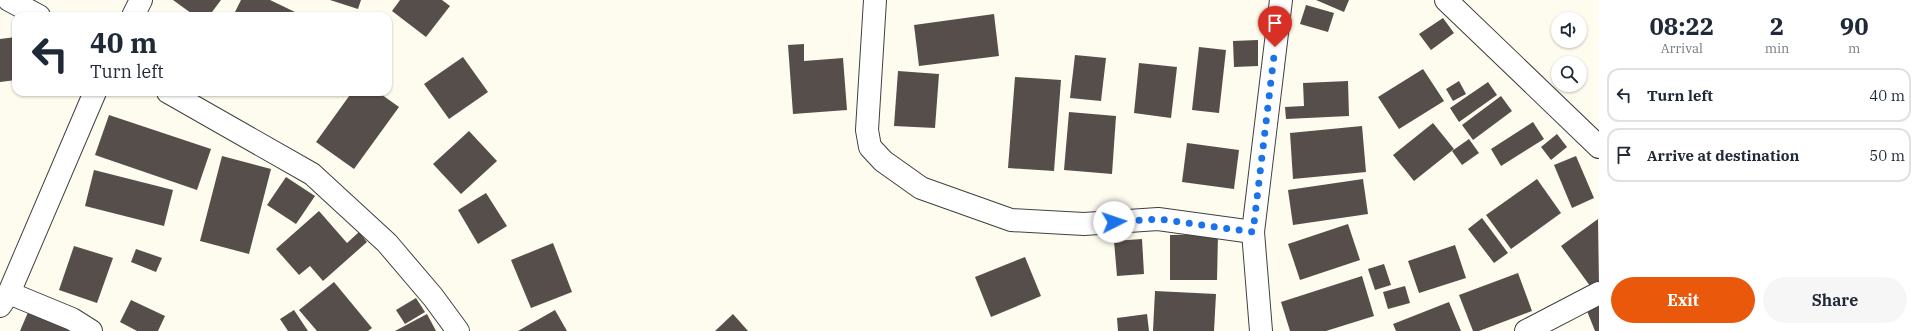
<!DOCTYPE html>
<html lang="en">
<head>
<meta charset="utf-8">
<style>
	:root { --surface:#fff; --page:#f6f6f7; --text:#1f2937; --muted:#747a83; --line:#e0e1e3; --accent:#ea580c }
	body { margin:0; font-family:"IBM Plex Serif",serif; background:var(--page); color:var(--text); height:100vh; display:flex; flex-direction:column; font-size:15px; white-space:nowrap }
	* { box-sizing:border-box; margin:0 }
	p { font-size:13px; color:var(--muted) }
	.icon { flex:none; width:22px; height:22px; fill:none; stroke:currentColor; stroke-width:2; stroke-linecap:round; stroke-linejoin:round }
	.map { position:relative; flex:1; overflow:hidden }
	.drawer { display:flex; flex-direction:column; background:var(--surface); width:320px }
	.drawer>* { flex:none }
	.guide { position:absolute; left:12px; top:12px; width:380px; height:84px; border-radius:12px; box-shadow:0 1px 3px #0004; background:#fff; color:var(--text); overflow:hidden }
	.fabs { position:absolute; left:1551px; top:12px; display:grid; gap:8px }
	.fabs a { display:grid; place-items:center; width:36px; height:36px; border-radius:50%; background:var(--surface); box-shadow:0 1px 3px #0004; font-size:20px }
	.pin { position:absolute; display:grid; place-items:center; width:34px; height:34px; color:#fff; margin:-41px -17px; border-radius:50% 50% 50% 0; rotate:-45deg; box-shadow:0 0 4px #0007 }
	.pin .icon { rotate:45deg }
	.me { position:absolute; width:44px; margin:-22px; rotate:86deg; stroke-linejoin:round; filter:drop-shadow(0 0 3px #0008) }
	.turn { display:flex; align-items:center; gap:14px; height:84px; padding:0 12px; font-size:18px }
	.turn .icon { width:52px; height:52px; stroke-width:2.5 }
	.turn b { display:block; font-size:28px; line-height:34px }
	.eta { display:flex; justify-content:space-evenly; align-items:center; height:68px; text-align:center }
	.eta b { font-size:24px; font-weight:700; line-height:28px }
	.button { display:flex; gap:8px; margin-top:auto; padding:8px 12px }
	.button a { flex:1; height:46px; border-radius:24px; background:var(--accent); color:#fff; font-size:16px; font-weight:700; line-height:46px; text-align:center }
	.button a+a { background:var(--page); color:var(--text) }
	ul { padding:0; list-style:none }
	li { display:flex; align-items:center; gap:12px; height:54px; margin:0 8px 6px; padding:0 4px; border:2px solid var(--line); border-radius:12px }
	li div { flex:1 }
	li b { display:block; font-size:15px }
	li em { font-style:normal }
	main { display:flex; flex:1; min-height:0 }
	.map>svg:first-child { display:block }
	.building { fill:#564e4a }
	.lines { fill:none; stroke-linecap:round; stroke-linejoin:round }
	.minor-casing { stroke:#404040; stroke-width:24 }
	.minor { stroke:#fff; stroke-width:22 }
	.route { stroke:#1a73e8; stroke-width:7; stroke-dasharray:0 12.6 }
</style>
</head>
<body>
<main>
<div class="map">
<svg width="1599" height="331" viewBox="0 0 1599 331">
	<rect width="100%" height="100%" fill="#fefbef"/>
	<g class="building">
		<path d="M173 0H221L209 16H195Z"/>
		<path d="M241 0H270L295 12 293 16H233Z"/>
		<path d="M330 0H361L358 9Z"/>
		<path d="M400 0H442L450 6 426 37 392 11Z"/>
		<path d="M1316 0H1349L1344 12Z"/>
		<path d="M1306 5 1334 13 1328 32 1300 24Z"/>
		<path d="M994 14 999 56 919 66 914 25Z"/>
		<path d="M1443 18 1454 33 1431 50 1419 34Z"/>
		<path d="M16 37V80L0 82V39Z"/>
		<path d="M1258 40V66L1234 67 1233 41Z"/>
		<path d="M804 44V61L843 58 847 110 793 114 788 45Z"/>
		<path d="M1199 47 1226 50 1219 113 1192 110Z"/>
		<path d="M1075 55 1106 58 1101 101 1070 98Z"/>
		<path d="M463 57 488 92 449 119 424 84Z"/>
		<path d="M1139 63 1177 67 1171 118 1134 113Z"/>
		<path d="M1423 69 1444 101 1399 129 1378 97Z"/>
		<path d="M898 71 939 74 935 128 894 126Z"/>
		<path d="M1015 77 1061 80 1054 171 1008 168Z"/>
		<path d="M1348 81 1349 116 1286 119 1285 107 1304 106 1303 83Z"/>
		<path d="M1459 81 1466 94 1453 101 1446 89Z"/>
		<path d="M1488 82 1497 95 1459 122 1450 108Z"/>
		<path d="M352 92H378L399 107 354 169 316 142Z"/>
		<path d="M1501 96 1512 111 1473 140 1462 125Z"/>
		<path d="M1069 112 1116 116 1112 174 1064 170Z"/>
		<path d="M109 115 211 149 197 190 95 155Z"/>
		<path d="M1533 122 1544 139 1501 166 1491 149Z"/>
		<path d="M1433 123 1454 149 1414 181 1393 155Z"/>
		<path d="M1362 126 1366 172 1293 179 1290 133Z"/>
		<path d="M469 131 497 161 461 194 433 164Z"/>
		<path d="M1557 134 1567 147 1551 160 1541 147Z"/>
		<path d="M1469 139 1479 153 1462 165 1452 151Z"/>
		<path d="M1187 143 1239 150 1234 189 1182 182Z"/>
		<path d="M222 156 271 169 249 254 200 241Z"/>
		<path d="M1576 156 1594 198 1572 208 1554 165Z"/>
		<path d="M94 170 173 190 164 226 85 206Z"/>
		<path d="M286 177 315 196 296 224 267 205Z"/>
		<path d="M1363 179 1368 214 1293 225 1288 190Z"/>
		<path d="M1537 179 1561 213 1511 249 1486 215Z"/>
		<path d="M486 193 507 226 478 244 458 210Z"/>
		<path d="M319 211 347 243 359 232 367 242 323 281 310 266 299 275 276 249Z"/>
		<path d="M1482 218 1508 253 1494 263 1468 229Z"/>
		<path d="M1598 219 1599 285 1593 290 1561 246Z"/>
		<path d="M1348 224 1360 260 1300 280 1288 244Z"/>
		<path d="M1218 234 1217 280H1170V235Z"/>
		<path d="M1142 239 1144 274 1117 276 1114 241Z"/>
		<path d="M553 243 572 292 531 308 511 260Z"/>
		<path d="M1455 245 1466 278 1419 293 1408 261Z"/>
		<path d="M74 246 113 258 97 303 59 290Z"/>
		<path d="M136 249 162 258 156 272 131 262Z"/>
		<path d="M1025 257 1041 296 991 317 975 277Z"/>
		<path d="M1384 264 1391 285 1375 290 1368 269Z"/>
		<path d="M1518 273 1532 311 1479 331H1473L1459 295Z"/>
		<path d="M1362 276 1374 316 1326 331H1290L1281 302Z"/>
		<path d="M334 282 372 328 368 331H317L299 310Z"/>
		<path d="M1405 286 1410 303 1388 309 1383 292Z"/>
		<path d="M1155 291 1216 294 1214 331H1153Z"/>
		<path d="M416 298 425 312 405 324 396 310Z"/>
		<path d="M131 300 165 316 158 331H137L120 322Z"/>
		<path d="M1599 300V331H1595L1585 306Z"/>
		<path d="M1449 302 1461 331H1396L1393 324Z"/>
		<path d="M29 310 72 331H20Z"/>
		<path d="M294 310 308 331H288L280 319Z"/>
		<path d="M555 310 567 331H518Z"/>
		<path d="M427 314 436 331H395Z"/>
		<path d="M733 314 748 331H715Z"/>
		<path d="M1147 314 1149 331H1118L1117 318Z"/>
	</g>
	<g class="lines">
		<defs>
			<g id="minor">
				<path d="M9 0 39 16"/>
				<path d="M875 0 867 130 870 147 883 161 921 188 1011 220 1084 224 1158 219 1253 232"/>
				<path d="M1446 0 1599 147"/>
				<path d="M133 16 141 0"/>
				<path d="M168 92 312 174 387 243 433 297 458 331"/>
				<path d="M9 293 72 319 91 331"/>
				<path d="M0 306 9 293 95 92"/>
				<path d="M1261 331 1253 232 1281 0"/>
				<path d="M1526 331 1599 293"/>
			</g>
		</defs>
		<use href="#minor" class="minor-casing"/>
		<use href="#minor" class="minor"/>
	</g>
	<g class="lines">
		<path class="route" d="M1114 222 1158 219 1253 232 1275 47"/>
	</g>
</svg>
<div class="fabs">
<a><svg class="icon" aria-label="sound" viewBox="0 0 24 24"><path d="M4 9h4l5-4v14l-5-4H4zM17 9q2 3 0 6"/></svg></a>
<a><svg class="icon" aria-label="search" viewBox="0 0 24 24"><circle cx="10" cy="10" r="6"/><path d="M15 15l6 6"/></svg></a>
</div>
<div class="pin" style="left:1275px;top:47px;background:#d93025"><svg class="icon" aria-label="arrive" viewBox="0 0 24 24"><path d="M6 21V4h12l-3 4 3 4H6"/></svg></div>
<svg class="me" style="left:1114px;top:222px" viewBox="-20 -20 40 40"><circle r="19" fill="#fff"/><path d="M0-13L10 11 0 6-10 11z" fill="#1a73e8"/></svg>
<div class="guide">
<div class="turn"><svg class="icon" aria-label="left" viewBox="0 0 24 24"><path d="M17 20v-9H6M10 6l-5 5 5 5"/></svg><div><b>40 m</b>Turn left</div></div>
</div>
</div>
<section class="drawer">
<div class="eta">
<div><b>08:22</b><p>Arrival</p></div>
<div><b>2</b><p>min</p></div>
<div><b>90</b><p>m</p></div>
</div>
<ul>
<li><svg class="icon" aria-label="left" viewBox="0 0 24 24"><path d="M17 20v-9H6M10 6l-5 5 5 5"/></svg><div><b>Turn left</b></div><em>40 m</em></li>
<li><svg class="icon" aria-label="arrive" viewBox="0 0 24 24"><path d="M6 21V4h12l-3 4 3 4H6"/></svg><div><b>Arrive at destination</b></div><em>50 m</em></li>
</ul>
<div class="button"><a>Exit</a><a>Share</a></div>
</section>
</main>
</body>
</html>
